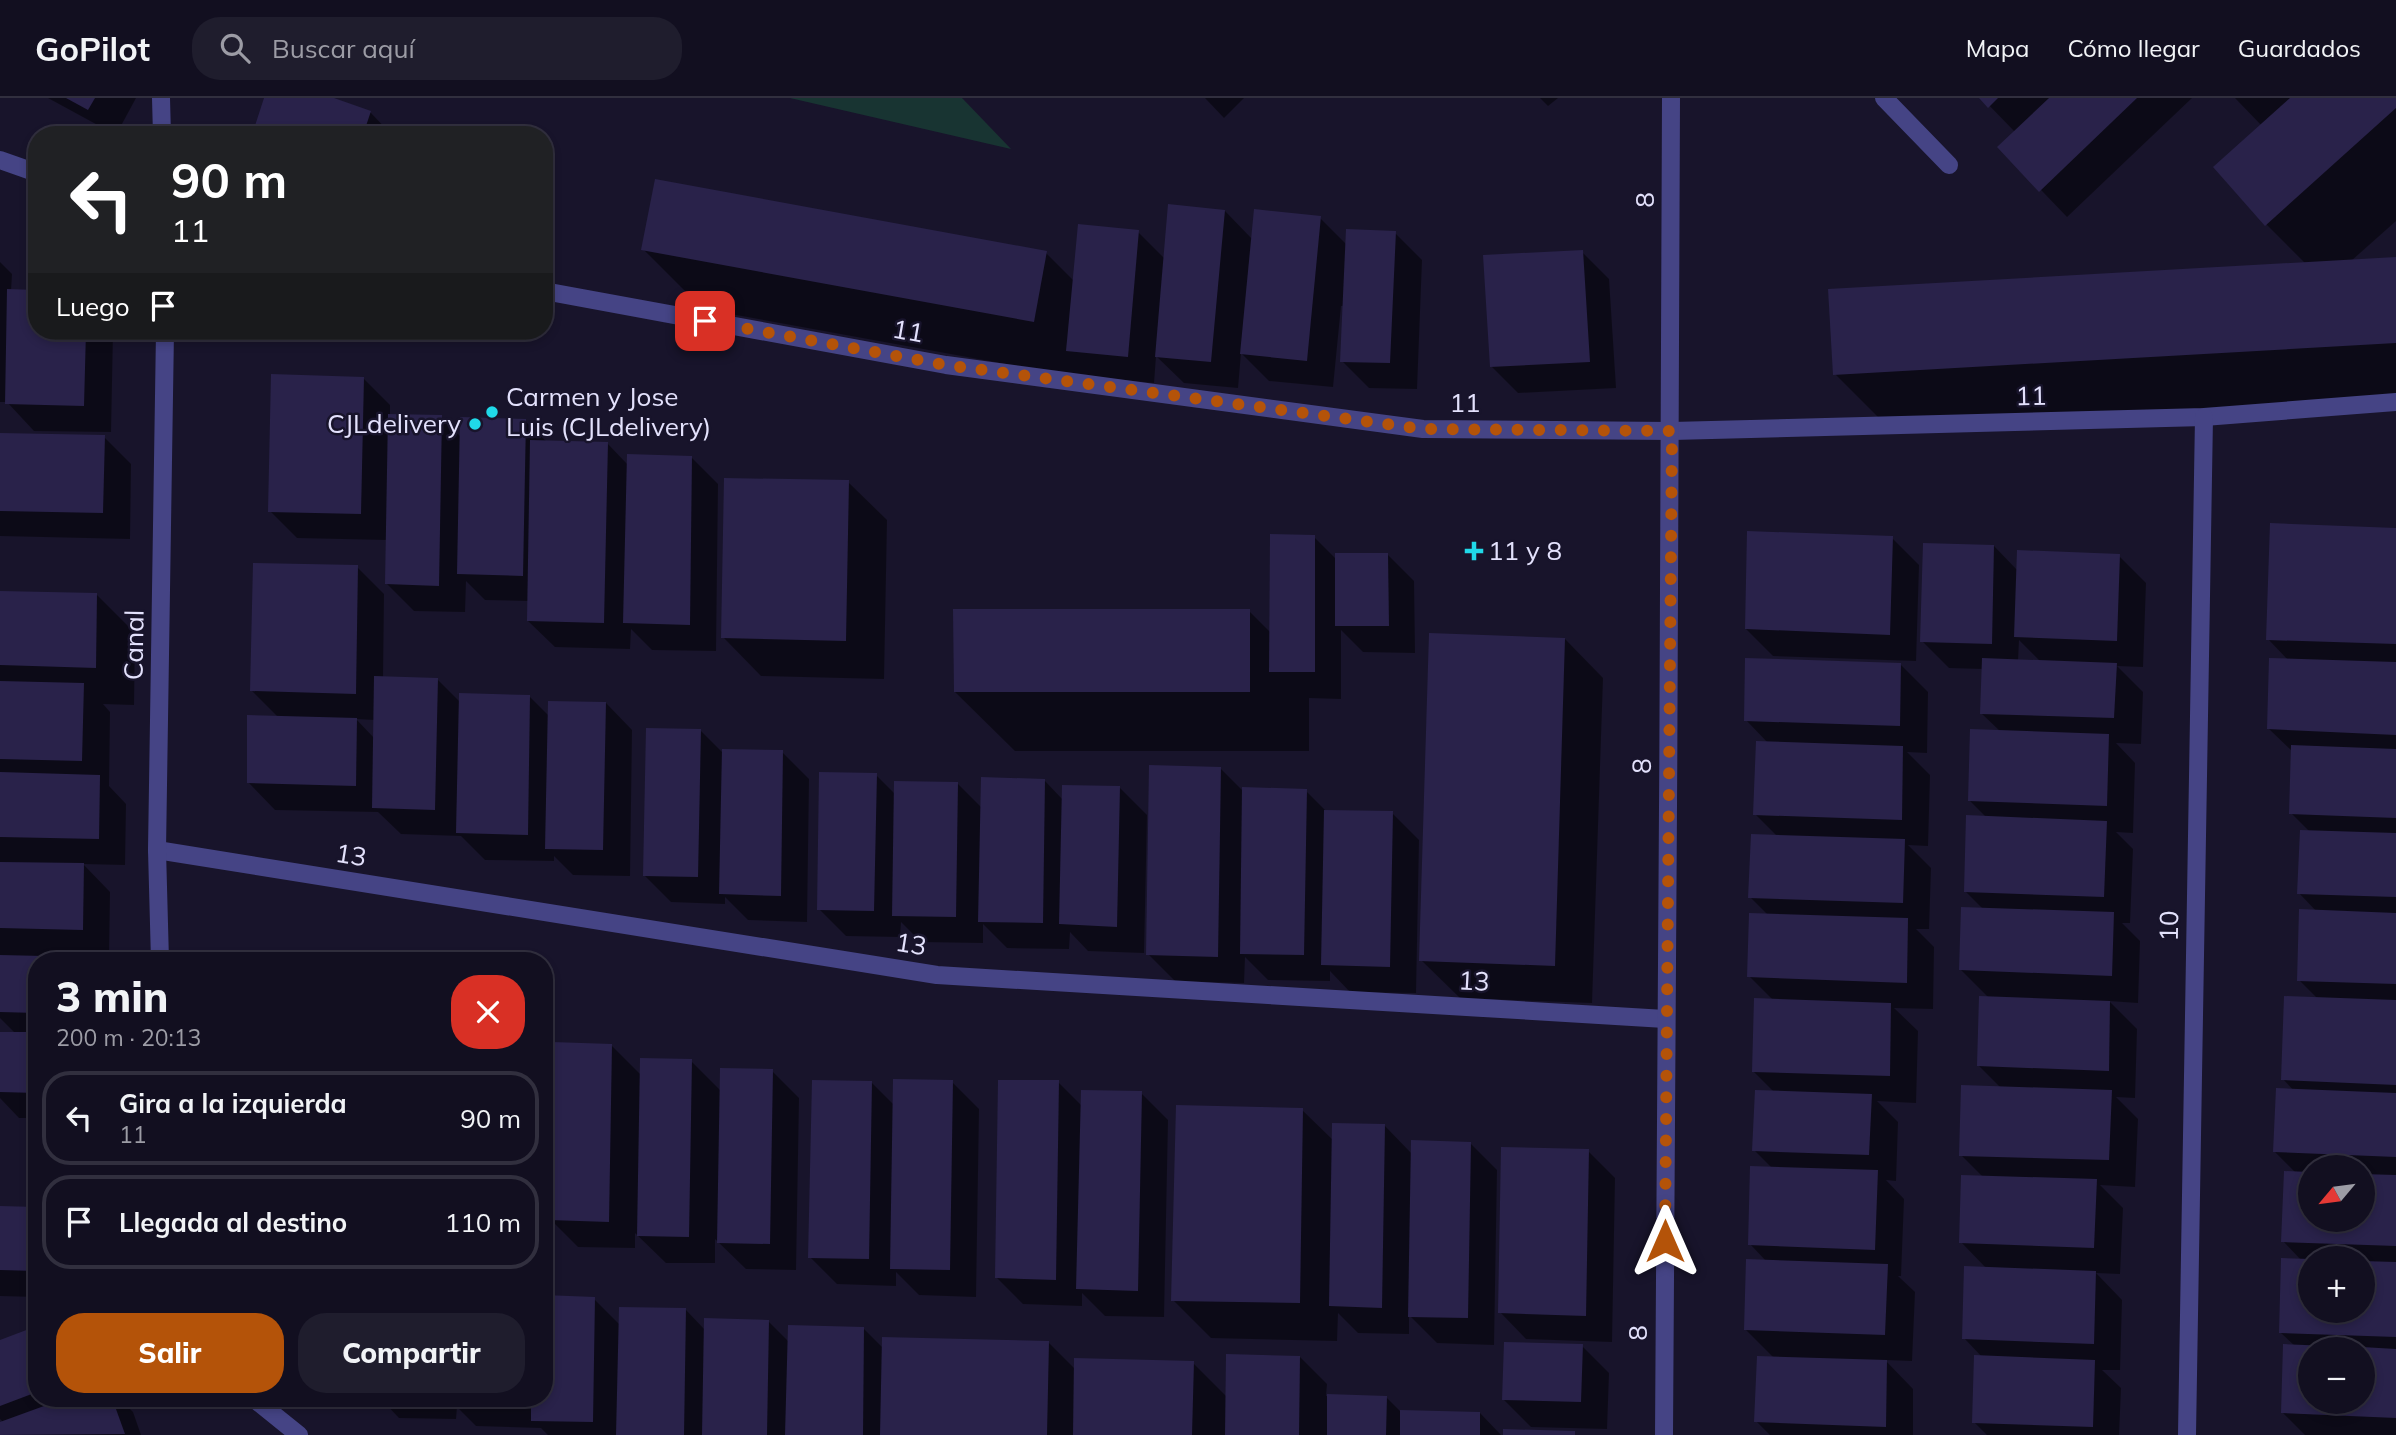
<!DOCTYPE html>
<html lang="es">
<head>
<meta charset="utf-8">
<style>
	:root { --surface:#120f20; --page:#1f1d2d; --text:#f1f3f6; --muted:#9c9ca5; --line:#312f3e; --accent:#b45309 }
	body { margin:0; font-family:Mulish,sans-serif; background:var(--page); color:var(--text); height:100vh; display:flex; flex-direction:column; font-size:26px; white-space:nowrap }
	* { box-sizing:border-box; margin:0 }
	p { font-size:23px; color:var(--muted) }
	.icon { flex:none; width:38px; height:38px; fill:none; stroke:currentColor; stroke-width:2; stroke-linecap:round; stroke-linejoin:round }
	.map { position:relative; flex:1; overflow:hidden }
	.details { position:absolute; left:28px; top:854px; width:525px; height:455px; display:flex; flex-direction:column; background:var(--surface); border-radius:28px; box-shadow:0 4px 10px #0003,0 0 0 2px var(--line) }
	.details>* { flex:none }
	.hud { position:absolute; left:28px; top:28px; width:525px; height:214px; border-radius:28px; box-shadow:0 4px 10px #0003,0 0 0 2px var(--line); background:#202124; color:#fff; overflow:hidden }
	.needle { width:46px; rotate:241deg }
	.controls { position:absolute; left:2298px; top:1057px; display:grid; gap:14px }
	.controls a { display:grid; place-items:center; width:77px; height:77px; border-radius:50%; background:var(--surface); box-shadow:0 4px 10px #0003,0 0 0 2px var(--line); font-size:35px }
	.pin { position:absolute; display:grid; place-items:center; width:60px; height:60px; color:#fff; margin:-30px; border-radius:14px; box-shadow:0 4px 10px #0006 }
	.me { position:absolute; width:77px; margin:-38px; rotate:0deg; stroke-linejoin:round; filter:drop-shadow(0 0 5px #0008) }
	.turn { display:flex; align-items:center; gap:24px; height:147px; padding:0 28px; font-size:32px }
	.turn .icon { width:91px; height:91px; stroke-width:2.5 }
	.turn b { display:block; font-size:49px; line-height:60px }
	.then { display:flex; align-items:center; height:66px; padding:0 28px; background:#0003; gap:14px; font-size:26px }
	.round { display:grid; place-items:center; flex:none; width:74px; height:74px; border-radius:28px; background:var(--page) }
	.overview { display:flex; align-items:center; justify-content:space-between; height:119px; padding:0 28px }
	h1 { font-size:42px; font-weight:800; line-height:52px }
	.primary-button { display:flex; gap:14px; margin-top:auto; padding:14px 28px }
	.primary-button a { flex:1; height:80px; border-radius:28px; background:var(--accent); color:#fff; font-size:28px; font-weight:800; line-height:80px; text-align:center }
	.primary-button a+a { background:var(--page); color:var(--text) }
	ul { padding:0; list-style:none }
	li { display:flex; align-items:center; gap:21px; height:94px; margin:0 14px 10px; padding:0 14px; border:4px solid var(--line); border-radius:28px }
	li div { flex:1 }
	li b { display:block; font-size:26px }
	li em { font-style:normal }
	header { display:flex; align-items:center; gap:42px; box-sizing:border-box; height:98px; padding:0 35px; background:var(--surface); border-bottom:2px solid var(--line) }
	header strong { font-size:33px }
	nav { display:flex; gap:38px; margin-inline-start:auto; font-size:24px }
	.search { width:490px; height:63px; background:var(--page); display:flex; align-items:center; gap:18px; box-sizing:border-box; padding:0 24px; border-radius:28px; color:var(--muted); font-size:26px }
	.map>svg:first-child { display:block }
	.green { fill:#183432 }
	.shadow { fill:#0007; fill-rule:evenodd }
	.building { fill:#29224a }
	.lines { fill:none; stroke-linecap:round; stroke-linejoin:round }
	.minor { stroke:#454485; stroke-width:18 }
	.route { stroke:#b45309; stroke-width:12; stroke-dasharray:0 21.6 }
	.poi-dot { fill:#20d9e9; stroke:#18142b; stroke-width:2.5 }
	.labels { text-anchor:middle; stroke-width:5; stroke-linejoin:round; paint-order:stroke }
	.street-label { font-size:26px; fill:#e3e1fc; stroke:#18142b }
	.poi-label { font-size:26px; fill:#e3e1fc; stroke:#18142b; text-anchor:start }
</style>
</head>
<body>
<header>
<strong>GoPilot</strong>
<div class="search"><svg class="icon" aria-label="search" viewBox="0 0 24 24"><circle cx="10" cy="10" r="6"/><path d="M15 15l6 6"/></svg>Buscar aquí</div>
<nav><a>Mapa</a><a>Cómo llegar</a><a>Guardados</a></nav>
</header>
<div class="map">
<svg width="2396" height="1337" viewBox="0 0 2396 1337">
	<rect width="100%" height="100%" fill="#18142b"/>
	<path class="green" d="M790 0H962L1011 51Z"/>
	<g class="shadow">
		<path d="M48 0H136L116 37Z"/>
		<path d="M266 0H328L370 14 392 37H254Z"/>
		<path d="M1205 0H1244L1224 20Z"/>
		<path d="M1540 0H1558L1548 8Z"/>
		<path d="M1982 0H2192L2067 119 2000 49 2015 34Z"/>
		<path d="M2235 0H2396V123L2351 163 2396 161V307L1894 335 1835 276 2306 166 2266 126 2262 28Z"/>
		<path d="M1225 113 1253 142 1320 120 1347 147 1395 135 1422 162 1417 291 1369 290 1342 263 1344 208H1341L1333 289 1269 283 1241 255 1238 290 1184 285 1156 258 1154 285 1093 279V282L703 211 643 151 1046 155 1074 183 1138 134 1165 161Z"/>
		<path d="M1582 154 1609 181 1616 290 1518 295 1491 268Z"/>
		<path d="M0 164 12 176 11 193 37 233H113L111 334 34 333 7 304H0Z"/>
		<path d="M363 280 390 307V318L441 319 461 339 525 323 547 344 607 345 628 367 691 359 718 386 716 553 652 552 631 531 630 551 555 549 528 523 529 503 485 502 466 483 465 514 414 513 387 486V442L297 440 270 413Z"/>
		<path d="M0 337 104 339 131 366 130 441 0 438Z"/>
		<path d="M848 384 887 422 884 581 761 578 723 539Z"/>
		<path d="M2396 431V1337H2305L2283 1315 2295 1248 2281 1235 2302 1163 2283 1143 2296 1075 2275 1054 2294 993 2283 981 2318 901 2299 882 2317 814 2299 795 2310 734 2291 715 2293 654 2269 631 2288 562 2268 541ZM2310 1069H2362V1122H2310ZM2310 1160H2362V1213H2310ZM2310 1251H2362V1304H2310Z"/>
		<path d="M1314 439 1336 461 1387 456 1414 483 1415 555 1363 554 1341 532V601L1309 600V653H1015L955 594 1249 513 1271 535Z"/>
		<path d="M1892 440 1919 467 1916 563 1773 558 1746 531Z"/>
		<path d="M1994 448 2018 473 2119 458 2146 485 2143 569 2117 568 2143 594 2141 646 2116 645 2135 665 2133 735 2116 734 2133 751 2130 825H2122L2140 843 2138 905 2109 903 2137 931 2135 1000 2116 999 2138 1021 2135 1089 2100 1087 2123 1110 2120 1176 2096 1175 2122 1202 2120 1272H2102L2121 1290 2119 1337H1987L1974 1324 1982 1259 1964 1240 1987 1171 1961 1144 1983 1079 1961 1057 2001 990 1979 968 1989 900 1961 872 1983 811 1965 793 1987 720 1970 703 2001 634 1981 615 1983 571 1949 570 1922 543ZM2019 542 2041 564 2018 563Z"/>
		<path d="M357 469 384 496 383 580 437 581 461 605 530 599 549 618 606 605 632 632 630 778 573 777 554 758V763L485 762 461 738 401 736 378 714 275 712 249 685 279 620 252 593ZM356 621 375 622V641Z"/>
		<path d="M0 494 97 497 135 535 134 607 103 606 110 614 109 688 126 706 125 767 83 766 110 794 109 858H85L90 863H37V1020H19L0 1000V935L16 936 0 920Z"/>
		<path d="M1565 541 1603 580 1592 905 1460 900 1421 862Z"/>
		<path d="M1901 567 1928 594 1927 655 1907 654 1930 677 1928 748 1908 747 1931 770 1929 831H1916L1934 849 1933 911 1894 910 1918 933 1916 1005 1877 1003 1898 1024 1896 1083 1886 1082 1904 1101 1901 1178H1898L1915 1194 1912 1263 1885 1262 1913 1291V1337H1770L1756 1323 1774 1260 1746 1232 1766 1163 1750 1146 1773 1071 1754 1052 1774 994 1753 973 1773 902 1749 878 1768 817 1750 799 1777 738 1755 716 1768 645 1746 622Z"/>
		<path d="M701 633 724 656 782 654 809 681 807 824 748 822 725 799V806L671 804 644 777Z"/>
		<path d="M1220 670 1244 694 1306 693 1327 714 1392 715 1419 742 1416 895 1350 894 1330 873V883L1268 882 1245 859 1244 885 1175 883 1148 856Z"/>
		<path d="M876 677 896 697 958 686 982 710 1045 683 1063 702 1120 690 1147 717 1144 855 1088 853 1070 834 1069 851 1007 850 983 826V845L921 844 901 824 900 839 846 838 819 811Z"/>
		<path d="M544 934 557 946 612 948 641 977 691 963 721 993 772 973 799 1000 796 1172 746 1171 715 1141V1165H666L635 1135V1150L578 1149 552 1123H544Z"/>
		<path d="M871 984 895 1008 952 984 979 1011 976 1199 919 1197 896 1174V1188L837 1186 810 1159Z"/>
		<path d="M1058 984 1082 1008 1141 995 1168 1022 1164 1219 1105 1218 1082 1195V1208L1023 1206 996 1179Z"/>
		<path d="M1302 1012 1334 1043 1385 1028 1412 1056 1470 1045 1497 1072 1494 1247 1437 1245 1409 1217V1236L1358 1235 1338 1215 1337 1243 1211 1240 1173 1202Z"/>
		<path d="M1588 1053 1615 1080 1612 1244 1526 1241 1500 1214Z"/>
		<path d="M0 1110 37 1111V1199L0 1198Z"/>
		<path d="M594 1201 620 1227 686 1212 705 1232 769 1224 789 1244 864 1231 884 1251 1049 1245 1076 1272 1193 1265 1227 1299 1300 1259 1327 1286 1326 1298 1386 1299 1400 1313 1480 1315 1501 1337H548L541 1330 476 1328 457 1309 456 1321 399 1320 380 1300H544Z"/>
		<path d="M37 1230V1300H119L133 1314 141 1337H0V1326L4 1325 0 1321V1244Z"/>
		<path d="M1582 1248 1609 1275 1607 1331 1531 1329 1504 1302Z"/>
	</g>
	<g class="building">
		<path d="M66 0H95L88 12Z"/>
		<path d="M264 0H334L371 13 363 37H252Z"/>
		<path d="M1979 0H1998L1988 10Z"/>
		<path d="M2049 0H2137L2039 94 1997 49Z"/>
		<path d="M2290 0H2396V10L2265 128 2213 69Z"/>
		<path d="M655 81 1047 153 1034 224 641 152Z"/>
		<path d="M1168 106 1225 112 1211 264 1155 259Z"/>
		<path d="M1254 111 1321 118 1307 263 1240 256Z"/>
		<path d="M1078 126 1139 132 1128 259 1066 253Z"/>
		<path d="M1346 131 1396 133 1390 265 1340 264Z"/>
		<path d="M1583 152 1590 264 1490 269 1483 157Z"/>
		<path d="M2396 159V245L1833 277 1828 191Z"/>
		<path d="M7 191 37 192V233H86L84 308 5 306Z"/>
		<path d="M271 276 364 279 361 416 268 414Z"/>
		<path d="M388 316 442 317 439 488 385 486Z"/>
		<path d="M460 319 526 321 523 478 457 476Z"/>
		<path d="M0 335 105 337 103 415 0 413Z"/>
		<path d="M530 342 608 344 604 525 527 523Z"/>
		<path d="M627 356 692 358 690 527 623 525Z"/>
		<path d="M724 380 849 382 846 543 721 540Z"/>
		<path d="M2270 425 2396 430V546L2266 542Z"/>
		<path d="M1747 433 1893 438 1890 537 1745 531Z"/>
		<path d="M1270 436 1315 437V574H1269Z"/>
		<path d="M1923 445 1994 447 1992 546 1920 544Z"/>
		<path d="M2017 452 2120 456 2117 543 2014 539Z"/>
		<path d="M1335 455H1388L1389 528H1335Z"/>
		<path d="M253 465 358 467 356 596 250 593Z"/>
		<path d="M0 493 97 495 96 570 0 567Z"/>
		<path d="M953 511H1250V594H954Z"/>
		<path d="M1429 535 1565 540 1555 868 1419 863Z"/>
		<path d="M1745 560 1901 565 1900 628 1744 623Z"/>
		<path d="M1982 560 2117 565 2114 620 1980 616Z"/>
		<path d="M2269 560 2396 564V637L2267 631Z"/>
		<path d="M374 578 438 580 435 712 372 710Z"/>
		<path d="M0 583 84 585 82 663 0 661Z"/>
		<path d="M459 595 530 597 528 737 456 735Z"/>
		<path d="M548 603 606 604 603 752 545 751Z"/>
		<path d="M247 617 357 620 356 688 247 685Z"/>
		<path d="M646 630 701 631 698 779 643 778Z"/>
		<path d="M1970 631 2109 636 2107 708 1968 703Z"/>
		<path d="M1756 643 1903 648 1902 722 1753 717Z"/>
		<path d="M2291 647 2396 651V720L2289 716Z"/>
		<path d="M722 651 783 652 781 798 719 796Z"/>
		<path d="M1149 667 1221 669 1218 859 1146 857Z"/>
		<path d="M0 674 100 677 99 741 0 739Z"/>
		<path d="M819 674 877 675 874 813 817 812Z"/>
		<path d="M981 679 1045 681 1043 825 978 824Z"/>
		<path d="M894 683 958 684 956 819 892 818Z"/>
		<path d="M1062 687 1120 688 1117 829 1059 826Z"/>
		<path d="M1242 689 1307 691 1304 857 1240 856Z"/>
		<path d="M1324 712 1393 713 1390 869 1321 867Z"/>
		<path d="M1966 717 2107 723 2104 799 1964 794Z"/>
		<path d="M2300 732 2396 735V799L2297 796Z"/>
		<path d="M1751 736 1905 741 1903 805 1748 800Z"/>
		<path d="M0 764 84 765 83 832 0 830Z"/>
		<path d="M1961 809 2114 814 2112 878 1959 872Z"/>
		<path d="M2299 811 2396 815V886L2297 883Z"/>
		<path d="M1749 815 1908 820 1907 885 1747 879Z"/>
		<path d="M0 857 89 859V863H37V915L0 914Z"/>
		<path d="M1979 898 2110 903 2109 973 1977 968Z"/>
		<path d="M2284 898 2396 902V987L2281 982Z"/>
		<path d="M1754 900 1891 905 1890 978 1752 974Z"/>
		<path d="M0 934H37V995L0 994Z"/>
		<path d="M552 944 612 946 609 1124 549 1122Z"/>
		<path d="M640 960 692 961 689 1139 637 1138Z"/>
		<path d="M720 970 773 971 770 1146 717 1145Z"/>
		<path d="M893 981 953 982 950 1172 890 1171Z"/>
		<path d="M812 982 872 983 869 1161 808 1160Z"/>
		<path d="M998 982H1059L1056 1182 995 1180Z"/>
		<path d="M1961 987 2112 992 2109 1062 1959 1058Z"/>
		<path d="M2276 990 2396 995V1059L2273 1054Z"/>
		<path d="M1081 992 1142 993 1138 1193 1076 1191Z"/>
		<path d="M1755 992 1872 996 1869 1057 1752 1053Z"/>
		<path d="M1176 1007 1303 1010 1300 1205 1171 1203Z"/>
		<path d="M1332 1025 1385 1026 1382 1210 1329 1208Z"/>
		<path d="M1411 1042 1471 1044 1468 1220 1408 1219Z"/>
		<path d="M1501 1049 1589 1051 1586 1218 1498 1215Z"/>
		<path d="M1750 1068 1878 1072 1875 1152 1748 1147Z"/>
		<path d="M2284 1073 2310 1074V1122H2362V1076L2396 1077V1148L2281 1144Z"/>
		<path d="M1961 1077 2097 1081 2094 1150 1959 1145Z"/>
		<path d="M0 1108 37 1109V1173L0 1172Z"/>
		<path d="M2281 1160 2310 1161V1213H2362V1163L2396 1164V1239L2279 1235Z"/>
		<path d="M1746 1161 1888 1166 1885 1237 1744 1232Z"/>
		<path d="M1964 1168 2096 1173 2094 1246 1962 1241Z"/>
		<path d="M544 1197 595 1199 593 1324 531 1323V1300H544Z"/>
		<path d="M619 1209 686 1210 684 1337H616Z"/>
		<path d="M704 1220 769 1222 767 1337H702Z"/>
		<path d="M788 1227 864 1229 863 1337H785Z"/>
		<path d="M37 1228V1294L0 1308V1242Z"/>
		<path d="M882 1239 1049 1243 1047 1337H880Z"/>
		<path d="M1504 1244 1583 1246 1581 1304 1502 1302Z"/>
		<path d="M2283 1246 2354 1249V1251H2310V1304H2362V1249L2396 1251V1320L2281 1315Z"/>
		<path d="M1226 1256 1300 1258 1299 1337H1225Z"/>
		<path d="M1974 1257 2095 1262 2093 1329 1972 1325Z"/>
		<path d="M1757 1258 1887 1262 1886 1329 1754 1324Z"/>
		<path d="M1074 1260 1194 1263 1192 1337H1073Z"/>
		<path d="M1327 1296 1387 1298 1386 1337H1327Z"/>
		<path d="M66 1300H112L125 1336 0 1337V1324Z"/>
		<path d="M461 1300H515V1304L461 1303Z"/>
		<path d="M1400 1312 1480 1314V1337H1400Z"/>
		<path d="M1503 1331 1575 1333V1337H1503Z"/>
	</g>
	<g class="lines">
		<g class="minor">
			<path d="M161 0 162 37"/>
			<path d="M1884 0 1949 67"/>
			<path d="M0 62 37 75"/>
			<path d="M544 193 946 267 1423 331 1672 333 2204 319 2396 304"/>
			<path d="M157 752 937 877 1665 921"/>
			<path d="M160 863 157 752 165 233"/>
			<path d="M253 1300 299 1337"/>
			<path d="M1664 1337C1665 891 1672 446 1671 0"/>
			<path d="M2187 1337 2204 319"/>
		</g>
	</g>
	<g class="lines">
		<path class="route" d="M705 223 946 267 1423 331 1672 333 1665 1143"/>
	</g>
	<g class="poi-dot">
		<circle cx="492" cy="314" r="7"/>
		<circle cx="475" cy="326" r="7"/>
		<path d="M1470.5 442.5h7v7h7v7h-7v7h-7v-7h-7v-7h7z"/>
	</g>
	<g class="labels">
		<g class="street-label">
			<text transform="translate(1645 102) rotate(-90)" y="9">8</text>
			<text transform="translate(908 233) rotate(10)" y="9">11</text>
			<text transform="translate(2031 298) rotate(-1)" y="9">11</text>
			<text x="1465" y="314">11</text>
			<text transform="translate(134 547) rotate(-89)" y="9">Canal</text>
			<text transform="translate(1642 668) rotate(-89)" y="9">8</text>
			<text transform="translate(351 757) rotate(9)" y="9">13</text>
			<text transform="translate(2169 828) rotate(-89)" y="9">10</text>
			<text transform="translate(911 846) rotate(9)" y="9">13</text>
			<text transform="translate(1474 883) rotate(3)" y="9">13</text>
			<text transform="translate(1638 1235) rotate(-90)" y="9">8</text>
		</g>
		<g class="poi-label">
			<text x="506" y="308">Carmen y Jose<tspan x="506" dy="30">Luis (CJLdelivery)</tspan></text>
			<text x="461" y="335" text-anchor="end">CJLdelivery</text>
			<text x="1488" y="462">11 y 8</text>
		</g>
	</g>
</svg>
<div class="controls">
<a><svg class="needle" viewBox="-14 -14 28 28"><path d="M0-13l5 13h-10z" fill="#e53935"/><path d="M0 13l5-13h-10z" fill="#9c9ca5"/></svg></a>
<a>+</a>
<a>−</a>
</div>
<div class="pin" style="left:705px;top:223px;background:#d93025"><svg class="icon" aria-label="arrive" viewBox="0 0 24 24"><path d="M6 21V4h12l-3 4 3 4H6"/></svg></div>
<svg class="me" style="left:1665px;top:1143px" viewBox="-20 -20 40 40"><path d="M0-17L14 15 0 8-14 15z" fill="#b45309" stroke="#fff" stroke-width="4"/></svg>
<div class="hud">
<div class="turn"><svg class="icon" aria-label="left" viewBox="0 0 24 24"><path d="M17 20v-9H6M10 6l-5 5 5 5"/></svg><div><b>90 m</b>11</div></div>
<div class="then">Luego<svg class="icon" aria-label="arrive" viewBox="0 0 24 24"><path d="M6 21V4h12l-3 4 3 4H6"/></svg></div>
</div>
<section class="details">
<div class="overview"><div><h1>3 min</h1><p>200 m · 20:13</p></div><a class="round" style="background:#d93025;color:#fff"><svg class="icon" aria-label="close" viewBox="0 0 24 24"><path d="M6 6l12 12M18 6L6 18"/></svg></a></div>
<ul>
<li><svg class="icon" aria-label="left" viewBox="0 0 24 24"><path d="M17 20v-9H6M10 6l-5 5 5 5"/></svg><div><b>Gira a la izquierda</b><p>11</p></div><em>90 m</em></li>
<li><svg class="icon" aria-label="arrive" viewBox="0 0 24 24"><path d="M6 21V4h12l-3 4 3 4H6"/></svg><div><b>Llegada al destino</b></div><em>110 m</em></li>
</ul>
<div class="primary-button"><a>Salir</a><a>Compartir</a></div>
</section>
</div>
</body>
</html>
